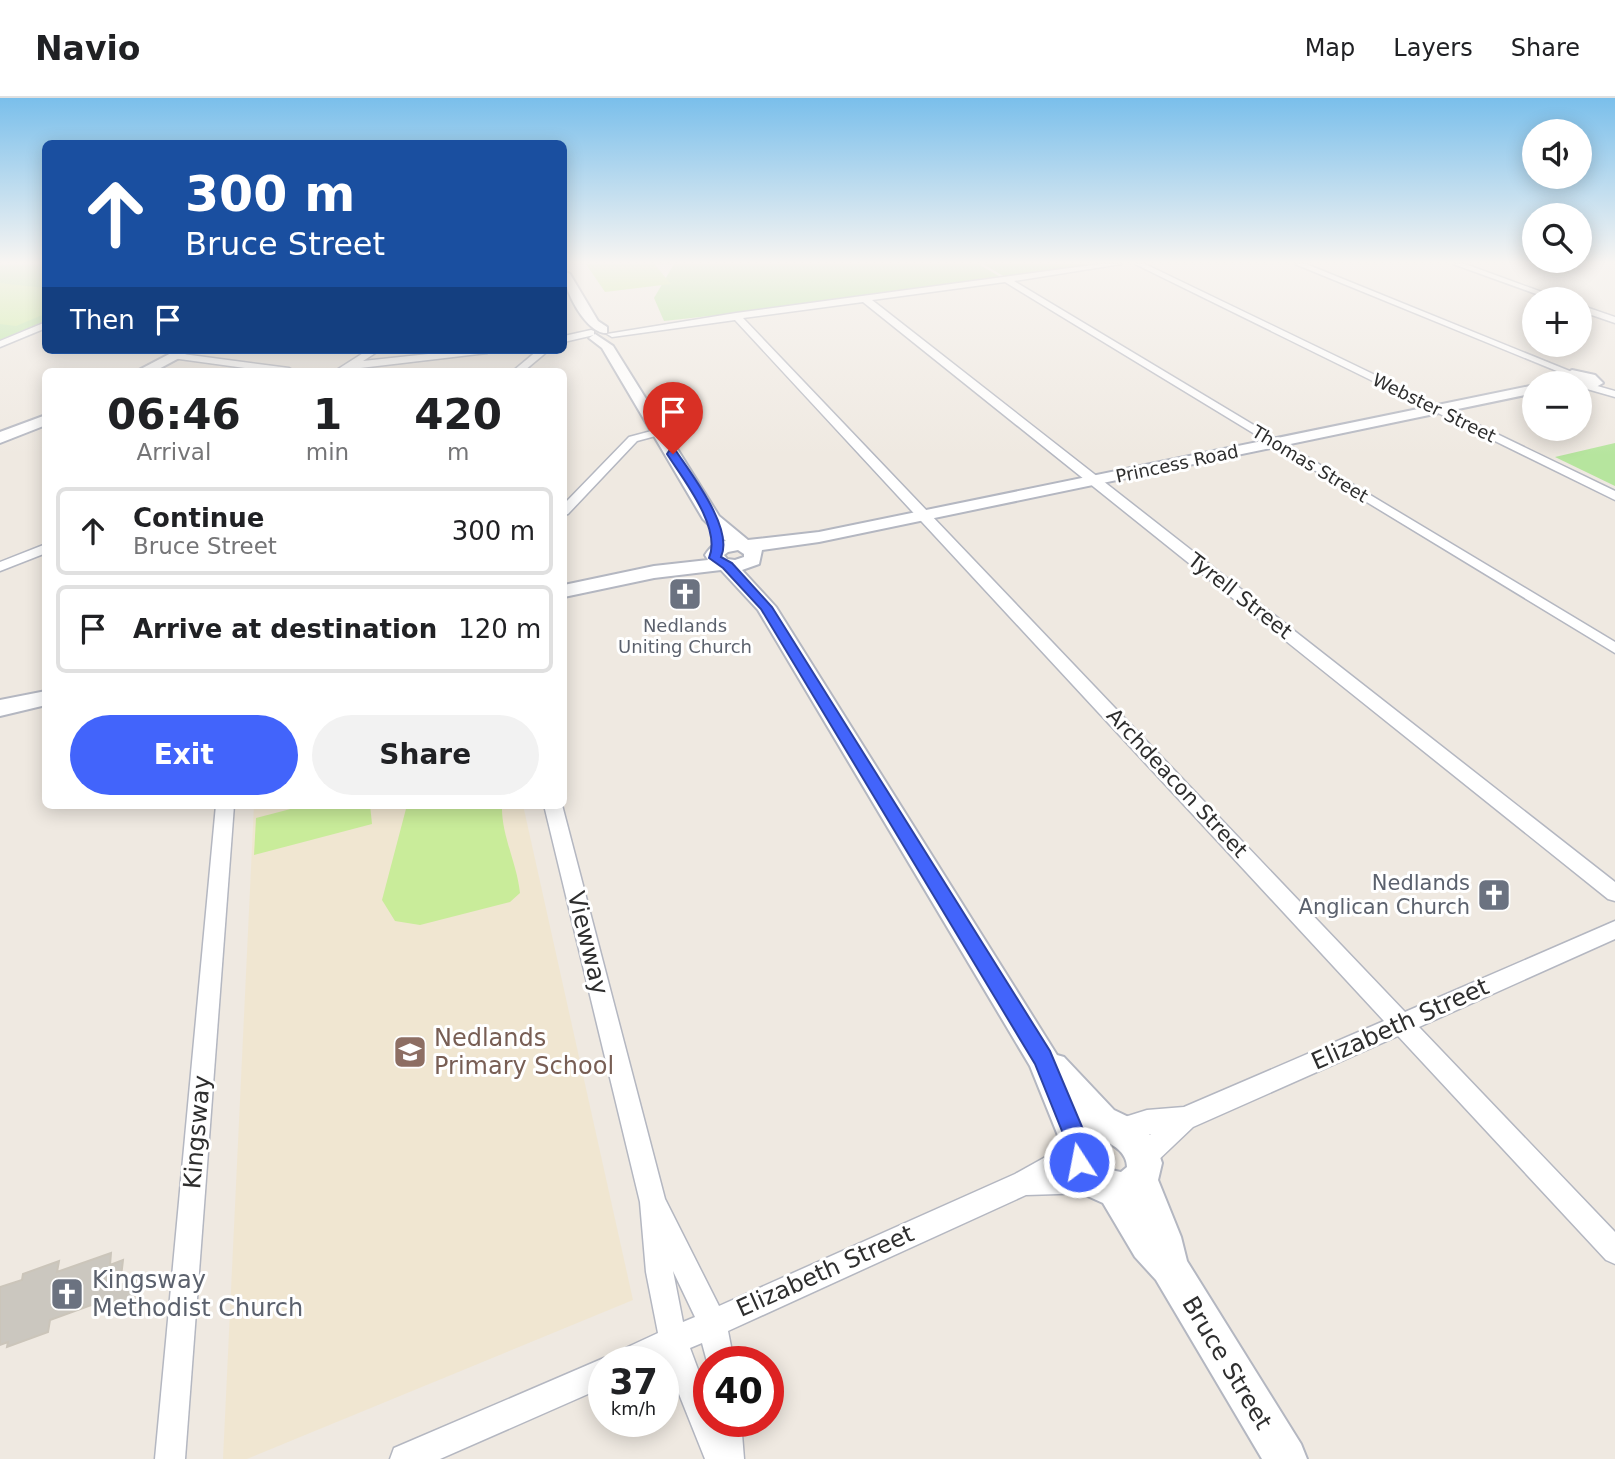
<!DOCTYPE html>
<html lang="en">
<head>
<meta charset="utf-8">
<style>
	:root { --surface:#fff; --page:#f2f2f2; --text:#202124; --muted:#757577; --line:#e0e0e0; --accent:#4264fb }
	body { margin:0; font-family:"DejaVu Sans",sans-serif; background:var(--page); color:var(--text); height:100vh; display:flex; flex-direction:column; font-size:26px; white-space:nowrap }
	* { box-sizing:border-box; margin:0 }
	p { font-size:23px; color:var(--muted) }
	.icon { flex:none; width:38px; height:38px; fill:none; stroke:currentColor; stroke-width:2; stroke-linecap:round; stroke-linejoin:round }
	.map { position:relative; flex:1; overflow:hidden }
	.details { position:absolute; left:42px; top:270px; width:525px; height:441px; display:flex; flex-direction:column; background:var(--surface); border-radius:10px; box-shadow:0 4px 18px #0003 }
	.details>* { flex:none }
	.guide { position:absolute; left:42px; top:42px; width:525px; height:214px; border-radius:10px; box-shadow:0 4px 18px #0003; background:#1a4fa0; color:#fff; overflow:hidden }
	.controls { position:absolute; left:1522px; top:21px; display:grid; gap:14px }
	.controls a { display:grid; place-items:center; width:70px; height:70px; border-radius:50%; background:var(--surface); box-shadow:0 4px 18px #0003; font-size:35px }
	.speed { position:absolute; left:588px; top:1248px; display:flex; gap:14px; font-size:35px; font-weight:700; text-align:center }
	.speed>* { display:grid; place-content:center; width:91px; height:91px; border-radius:50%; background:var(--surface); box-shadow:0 4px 18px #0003; line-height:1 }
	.speed small { font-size:18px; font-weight:400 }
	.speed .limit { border:10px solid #d22; background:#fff; color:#111 }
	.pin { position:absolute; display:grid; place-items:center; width:60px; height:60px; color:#fff; margin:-72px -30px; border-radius:50% 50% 50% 0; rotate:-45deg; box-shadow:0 0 7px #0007 }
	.pin .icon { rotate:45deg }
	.me { position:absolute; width:77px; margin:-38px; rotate:349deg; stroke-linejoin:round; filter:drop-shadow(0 0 5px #0008) }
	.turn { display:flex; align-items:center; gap:24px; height:147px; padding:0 28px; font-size:32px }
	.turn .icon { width:91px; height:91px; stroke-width:2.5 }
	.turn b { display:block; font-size:49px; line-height:60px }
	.then { display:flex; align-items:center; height:66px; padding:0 28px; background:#0003; gap:14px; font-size:26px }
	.eta { display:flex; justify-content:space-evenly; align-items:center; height:119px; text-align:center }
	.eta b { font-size:42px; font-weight:600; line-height:49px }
	.button { display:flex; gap:14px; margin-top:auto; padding:14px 28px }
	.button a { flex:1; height:80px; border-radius:42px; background:var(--accent); color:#fff; font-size:28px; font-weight:600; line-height:80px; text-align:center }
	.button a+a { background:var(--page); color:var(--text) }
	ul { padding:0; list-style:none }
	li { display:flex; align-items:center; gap:21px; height:88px; margin:0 14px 10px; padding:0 14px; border:4px solid var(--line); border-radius:10px }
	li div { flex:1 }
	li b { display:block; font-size:26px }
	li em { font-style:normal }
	header { display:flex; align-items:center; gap:42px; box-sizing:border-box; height:98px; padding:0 35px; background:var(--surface); border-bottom:2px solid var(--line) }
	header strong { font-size:33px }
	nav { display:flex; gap:38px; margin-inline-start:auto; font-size:24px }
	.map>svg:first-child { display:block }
	.education { fill:#f0e6d1 }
	.green { fill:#b6e59e }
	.pitch { fill:#c9ec9a }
	.building { fill:#cbc7bf; stroke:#cbc5ba; stroke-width:2 }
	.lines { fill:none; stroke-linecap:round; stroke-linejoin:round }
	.street-casing { stroke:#b4b7c1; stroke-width:3 }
	.secondary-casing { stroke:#b4b7c1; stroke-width:4 }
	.street { fill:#fff; fill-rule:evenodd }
	.secondary { fill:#fff; fill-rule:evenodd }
	.route { fill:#4264fb; stroke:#2b41a3; stroke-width:2 }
	.labels { text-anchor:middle; stroke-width:6; stroke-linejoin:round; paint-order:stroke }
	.far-street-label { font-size:18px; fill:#2e2e2e; stroke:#fff }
	.far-worship-label { font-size:18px; fill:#5b616d; stroke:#fff }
	.street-label { font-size:21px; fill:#2e2e2e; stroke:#fff }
	.worship-label { font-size:21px; fill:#5b616d; stroke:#fff; text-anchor:end }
	.near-street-label { font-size:24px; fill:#2e2e2e; stroke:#fff }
	.near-education-label { font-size:24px; fill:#785e54; stroke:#fff; text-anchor:start }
	.near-worship-label { font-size:24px; fill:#5b616d; stroke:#fff; text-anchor:start }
</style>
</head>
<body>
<header>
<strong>Navio</strong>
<nav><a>Map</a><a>Layers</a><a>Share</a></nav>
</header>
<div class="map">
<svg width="1615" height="1361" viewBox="0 0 1615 1361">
	<rect width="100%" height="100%" fill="#efe9e1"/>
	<path class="education" d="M254 707H523L633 1202 247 1361H223Z"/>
	<g class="green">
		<path d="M46 166 45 223 0 242V167Z"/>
		<path d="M674 166H978L1004 181 865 201 664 223 654 200Z"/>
		<path d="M983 166H1110L1007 180Z"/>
		<path d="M1615 345V388L1555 359Z"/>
	</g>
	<g class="pitch">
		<path d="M586 166H654L671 186 605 194Z"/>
		<path d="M0 185 45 190V216L16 228 0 226Z"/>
		<path d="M306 707H370L372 726 254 757 256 720Z"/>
		<path d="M407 707H502C501 737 517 765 520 795L510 804 420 827 395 823 382 802Z"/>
	</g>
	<path class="building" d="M111 1155 110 1167 123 1162 120 1187 136 1182 134 1203 103 1214 105 1202 50 1222 48 1234 7 1249 8 1244 0 1247V1189L22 1182 23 1176 59 1163 57 1174Z"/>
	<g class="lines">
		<defs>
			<g id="street">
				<path d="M1100 166H1121L1014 183 1615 544V555L1005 184 872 202 1615 784V803L1608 801 863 204 743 220 1405 914 1615 823V841L1419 929 1615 1134V1166L1606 1162 1398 938 1193 1029 1152 1068 1143 1071 1134 1068 1131 1059 1134 1050 1151 1036 1121 1043 1112 1039 1109 1031 1112 1023 1147 1012 1184 1009 1384 923 735 222 612 239 607 236 736 215Z"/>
				<path d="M1135 166H1145L1615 393V402Z"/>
				<path d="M1295 166H1306L1577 276 1569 278Z"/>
				<path d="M1453 166H1465L1561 201H1550Z"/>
				<path d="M1580 207 1615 219V225L1580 213Z"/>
				<path d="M46 224V230L0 249V243Z"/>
				<path d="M591 232 594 233V237L564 244V238Z"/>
				<path d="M368 252H380L363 263 466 252H492L487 255 335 273Z"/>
				<path d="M538 252H549L524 273H513Z"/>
				<path d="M175 255 289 270 294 273H267L172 260V256Z"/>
				<path d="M1579 285 1583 284 1615 293V299L1580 289Z"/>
				<path d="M659 331 663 332V336L637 343 568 416 564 417V406L629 339Z"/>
				<path d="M46 446V455L0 473V464Z"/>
				<path d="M216 707H234L185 1361H155Z"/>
				<path d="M544 707H562L665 1101 719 1208 1015 1076 1076 1042 1085 1045 1088 1054 1085 1063 1072 1070 1091 1069 1100 1073 1104 1082 1100 1091 1091 1095 1026 1097 728 1233 734 1264H709V1271L702 1245 690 1250 709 1301V1323H741L744 1361H705L665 1261 660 1264H604V1289L440 1361H390L394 1350 604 1260 613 1263 617 1254 658 1235 646 1174 640 1104ZM673 1173 695 1219 683 1224Z"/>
			</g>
			<g id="secondary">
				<path d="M564 173 570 176 598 223 607 229V235C587 237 562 190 564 173Z"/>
				<path d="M595 236 613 248 719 418 748 442 819 434 1535 287V295L819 444 762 452 759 466 742 472 776 509 1057 957 1064 959 1114 1012 1139 1024 1154 1042 1162 1065 1158 1082 1181 1139 1187 1163 1301 1346 1307 1361H1262L1156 1182 1135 1159 1103 1105 1083 1096 1073 1086 1061 1062V1045L1030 968 758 512 721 472 654 480 564 499V487L654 468 708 462 705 457C711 448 716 444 726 443L703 421 602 250 589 240ZM738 452 744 456V459L735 462 727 461 724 457 728 454ZM1104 1043C1115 1047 1127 1056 1127 1069L1121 1074C1107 1072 1095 1064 1094 1049Z"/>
				<path d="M177 252H194L155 273H137Z"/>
				<path d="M1572 272 1595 277 1603 285 1596 289 1580 290V285H1574L1580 282 1574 281 1566 285H1549Z"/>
				<path d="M46 317V327L0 345V334Z"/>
				<path d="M46 593V607L0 618V602Z"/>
			</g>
		</defs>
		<use href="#street" class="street-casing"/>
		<use href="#secondary" class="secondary-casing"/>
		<use href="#street" class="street"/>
		<use href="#secondary" class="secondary"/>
	</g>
	<linearGradient id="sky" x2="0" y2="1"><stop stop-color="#7abfeb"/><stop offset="0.46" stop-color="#f8f5f2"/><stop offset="1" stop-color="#f8f5f2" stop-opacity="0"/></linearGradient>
	<rect width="1615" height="357" fill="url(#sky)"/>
	<path class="route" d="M669 353H676C692 377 734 431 721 459L732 465 772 509 1050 953 1088 1043 1090 1064 1087 1072 1079 1075 1071 1072 1066 1043 1035 966 761 511 723 470 709 460C722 430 683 381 667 356Z"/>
	<defs>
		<symbol id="church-square" viewBox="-11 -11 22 22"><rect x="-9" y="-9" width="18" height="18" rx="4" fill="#6b7280" stroke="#fff"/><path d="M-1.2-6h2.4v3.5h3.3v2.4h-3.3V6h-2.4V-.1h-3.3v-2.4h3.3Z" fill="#fff"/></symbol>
		<symbol id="school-square" viewBox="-11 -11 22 22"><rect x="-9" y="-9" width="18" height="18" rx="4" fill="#8d6e63" stroke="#fff"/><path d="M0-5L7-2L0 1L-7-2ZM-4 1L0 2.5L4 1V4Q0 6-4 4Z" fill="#fff"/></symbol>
	</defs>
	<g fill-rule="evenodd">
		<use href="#church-square" x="666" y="477" width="38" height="38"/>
		<use href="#church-square" x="1475" y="778" width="38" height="38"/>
		<use href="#school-square" x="391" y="935" width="38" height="38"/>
		<use href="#church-square" x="48" y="1177" width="38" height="38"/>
	</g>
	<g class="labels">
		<g class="far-street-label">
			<text transform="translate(1434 310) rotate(26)" y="6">Webster Street</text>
			<text transform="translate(1177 366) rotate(-12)" y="6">Princess Road</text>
			<text transform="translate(1310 366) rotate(31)" y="6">Thomas Street</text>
		</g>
		<g class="far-worship-label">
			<text x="685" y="534">Nedlands<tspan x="685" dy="21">Uniting Church</tspan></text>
		</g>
		<g class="street-label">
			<text transform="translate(1240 498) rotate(38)" y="7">Tyrell Street</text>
			<text transform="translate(1177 685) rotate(47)" y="7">Archdeacon Street</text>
		</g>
		<g class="worship-label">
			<text x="1470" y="792">Nedlands<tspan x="1470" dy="24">Anglican Church</tspan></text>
		</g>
		<g class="near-street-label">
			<text transform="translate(588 845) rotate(76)" y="8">Viewway</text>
			<text transform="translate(1400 926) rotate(-24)" y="8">Elizabeth Street</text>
			<text transform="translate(197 1034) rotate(-85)" y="8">Kingsway</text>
			<text transform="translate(825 1173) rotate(-24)" y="8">Elizabeth Street</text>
			<text transform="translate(1227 1265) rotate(59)" y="8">Bruce Street</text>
		</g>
		<g class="near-education-label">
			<text x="434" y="948">Nedlands<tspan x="434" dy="28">Primary School</tspan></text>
		</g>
		<g class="near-worship-label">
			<text x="92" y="1190">Kingsway<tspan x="92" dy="28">Methodist Church</tspan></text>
		</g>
	</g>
</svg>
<div class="controls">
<a><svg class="icon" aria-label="sound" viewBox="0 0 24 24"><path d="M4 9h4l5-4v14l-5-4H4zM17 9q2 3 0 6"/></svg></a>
<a><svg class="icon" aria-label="search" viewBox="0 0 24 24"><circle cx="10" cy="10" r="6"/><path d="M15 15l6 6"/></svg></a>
<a>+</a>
<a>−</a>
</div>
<div class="speed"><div>37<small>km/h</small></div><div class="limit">40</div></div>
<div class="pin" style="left:673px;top:356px;background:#d93025"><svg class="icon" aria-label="arrive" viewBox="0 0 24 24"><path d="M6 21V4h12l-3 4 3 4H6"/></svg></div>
<svg class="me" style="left:1079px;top:1064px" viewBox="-20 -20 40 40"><circle r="17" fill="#4264fb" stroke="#fff" stroke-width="3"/><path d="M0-11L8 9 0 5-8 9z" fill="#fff"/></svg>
<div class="guide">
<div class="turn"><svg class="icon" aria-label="ahead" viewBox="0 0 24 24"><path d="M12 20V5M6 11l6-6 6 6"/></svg><div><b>300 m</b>Bruce Street</div></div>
<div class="then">Then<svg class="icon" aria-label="arrive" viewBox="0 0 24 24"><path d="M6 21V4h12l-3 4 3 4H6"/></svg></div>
</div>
<section class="details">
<div class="eta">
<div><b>06:46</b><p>Arrival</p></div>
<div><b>1</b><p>min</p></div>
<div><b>420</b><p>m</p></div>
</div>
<ul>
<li><svg class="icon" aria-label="ahead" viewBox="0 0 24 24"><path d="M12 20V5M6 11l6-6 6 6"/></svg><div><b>Continue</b><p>Bruce Street</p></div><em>300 m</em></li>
<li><svg class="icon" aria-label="arrive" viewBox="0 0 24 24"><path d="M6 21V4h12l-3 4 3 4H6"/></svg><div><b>Arrive at destination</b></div><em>120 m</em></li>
</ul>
<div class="button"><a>Exit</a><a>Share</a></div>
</section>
</div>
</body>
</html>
